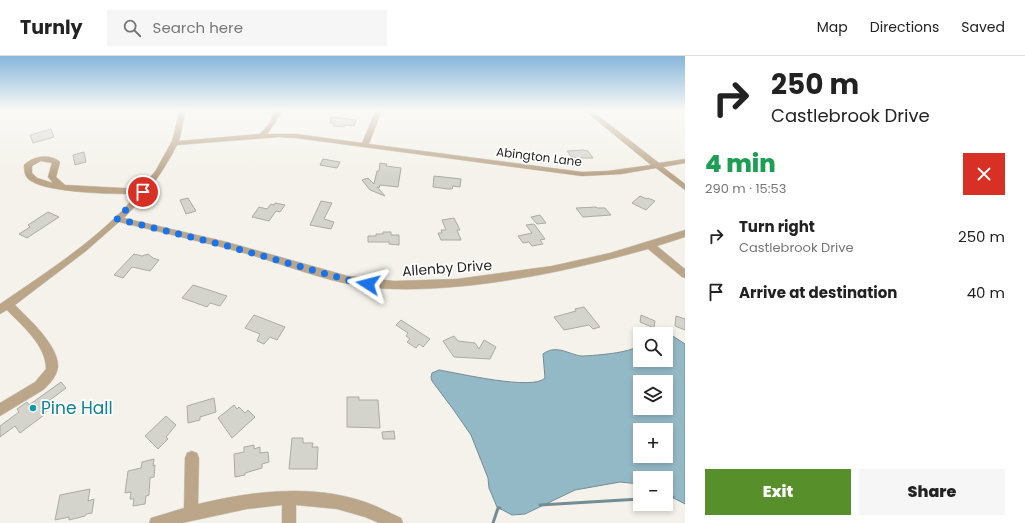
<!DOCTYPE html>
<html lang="en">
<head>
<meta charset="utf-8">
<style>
	:root { --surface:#fff; --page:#f6f6f6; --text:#222; --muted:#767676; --line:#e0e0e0; --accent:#578f2a }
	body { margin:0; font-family:Poppins,sans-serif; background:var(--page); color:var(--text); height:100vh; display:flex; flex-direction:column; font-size:15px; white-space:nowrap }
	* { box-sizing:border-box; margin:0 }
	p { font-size:13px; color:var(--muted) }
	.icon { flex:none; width:22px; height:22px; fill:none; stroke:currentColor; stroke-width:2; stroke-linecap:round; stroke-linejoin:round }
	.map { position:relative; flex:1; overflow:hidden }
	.drawer { display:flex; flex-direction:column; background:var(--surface); width:340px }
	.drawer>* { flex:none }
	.hud { background:#fff; color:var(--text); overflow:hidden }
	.buttons { position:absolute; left:633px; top:271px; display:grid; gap:8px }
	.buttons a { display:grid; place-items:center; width:40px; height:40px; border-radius:0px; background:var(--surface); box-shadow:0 2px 6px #0003; font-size:20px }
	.pin { position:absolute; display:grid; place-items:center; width:34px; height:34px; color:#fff; margin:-17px; border:2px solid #fff; border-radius:50%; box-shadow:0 1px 4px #0007 }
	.me { position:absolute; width:44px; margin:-22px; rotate:279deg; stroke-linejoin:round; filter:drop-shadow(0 0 3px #0008) }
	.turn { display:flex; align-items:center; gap:14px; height:84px; padding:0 20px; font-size:18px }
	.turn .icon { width:52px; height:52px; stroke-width:2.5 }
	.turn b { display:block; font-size:28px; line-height:34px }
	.round { display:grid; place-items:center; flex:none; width:42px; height:42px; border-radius:0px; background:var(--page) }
	.overview { display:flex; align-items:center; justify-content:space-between; height:68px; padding:0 20px }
	h1 { font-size:24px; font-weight:800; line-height:30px; color:#1e9e55 }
	.action { display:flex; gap:8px; margin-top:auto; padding:8px 20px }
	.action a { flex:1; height:46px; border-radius:0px; background:var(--accent); color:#fff; font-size:16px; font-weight:800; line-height:46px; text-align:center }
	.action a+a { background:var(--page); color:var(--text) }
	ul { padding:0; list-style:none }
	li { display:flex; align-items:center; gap:12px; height:56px; padding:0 20px }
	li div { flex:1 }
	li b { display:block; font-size:15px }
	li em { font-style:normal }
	header { display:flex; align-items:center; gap:24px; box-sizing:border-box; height:56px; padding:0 20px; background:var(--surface); border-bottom:1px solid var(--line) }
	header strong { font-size:19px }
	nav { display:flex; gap:22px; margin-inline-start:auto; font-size:14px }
	.search { width:280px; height:36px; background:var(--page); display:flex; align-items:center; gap:10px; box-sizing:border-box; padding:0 14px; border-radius:0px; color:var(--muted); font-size:15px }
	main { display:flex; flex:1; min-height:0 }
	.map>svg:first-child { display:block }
	.water { fill:#94b9c6; stroke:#738c95; fill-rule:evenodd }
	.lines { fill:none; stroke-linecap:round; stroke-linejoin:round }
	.stream { stroke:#738c95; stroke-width:3 }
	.building { fill:#d5d4cc; stroke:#acaba3 }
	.minor-casing { stroke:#cfcdc6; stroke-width:1 }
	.minor { fill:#bca68a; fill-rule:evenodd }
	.route { stroke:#1a73e8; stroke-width:7; stroke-dasharray:0 12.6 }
	.culture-dot { fill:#0f9aa8; stroke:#fff; stroke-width:1.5 }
	.labels { text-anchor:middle; stroke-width:3.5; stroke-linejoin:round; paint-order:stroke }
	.far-street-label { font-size:12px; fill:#252422; stroke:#fff }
	.street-label { font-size:14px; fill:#252422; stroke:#fff }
	.near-culture-label { font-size:17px; fill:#0d838f; stroke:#fff; text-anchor:start }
</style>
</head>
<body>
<header>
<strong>Turnly</strong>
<div class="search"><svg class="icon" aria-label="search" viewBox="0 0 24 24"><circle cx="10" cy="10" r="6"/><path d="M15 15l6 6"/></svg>Search here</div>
<nav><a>Map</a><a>Directions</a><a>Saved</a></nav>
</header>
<main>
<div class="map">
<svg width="685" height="467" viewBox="0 0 685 467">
	<rect width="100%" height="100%" fill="#f4f2ea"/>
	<path class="water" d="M659 274 668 277 685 288V448L666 438V422H640V428L620 426 575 434 525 458 512 459 497 451 489 432 488 422 471 379 453 353 432 325 431 321 432 317 439 314C458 317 533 335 545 322L543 298C556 288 568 298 581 300 591 300 626 297 634 292 636 291 638 288 640 286V304H666V278H649ZM640 326H666V352H640ZM640 374H666V400H640Z"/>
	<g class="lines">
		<g class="stream">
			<path d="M666 441H673"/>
			<path d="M540 449 640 443"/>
			<path d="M493 467 498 452H500"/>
		</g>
	</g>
	<g class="building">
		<path d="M331 61 341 62 356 64 354 70 345 69 344 71 333 70 335 68 330 67Z"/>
		<path d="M51 73 54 81 33 87 30 79Z"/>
		<path d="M583 94 588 95 593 102H572L567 95Z"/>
		<path d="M84 96 86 106 75 109 73 99Z"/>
		<path d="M323 103 340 106 337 112 320 109Z"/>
		<path d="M380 107 387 108 386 110 401 112 398 131 380 129 379 132 377 131 385 140 370 134 362 124 368 122 374 128 377 115H379Z"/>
		<path d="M434 120 461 123 460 131 453 130 452 133H448L433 131Z"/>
		<path d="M640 140 647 143 648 142 655 145 646 154 632 147Z"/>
		<path d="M188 142 196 155 186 158 180 144Z"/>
		<path d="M321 145 332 147 324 163 334 166 331 173 310 169Z"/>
		<path d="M275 147 285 149 280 156 276 155 269 165 252 161 259 151 267 153 271 148 274 149Z"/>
		<path d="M596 151 597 152H605L611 159 583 161 576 152Z"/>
		<path d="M48 156 59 161 27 182 19 178 30 171 28 169Z"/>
		<path d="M540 159 546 167 537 168 531 161Z"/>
		<path d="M454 162 460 174H457L461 184H441L438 177H442L441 174H446L442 164Z"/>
		<path d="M534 168 545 183 540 184 543 188 532 190 529 186 523 187 518 180 532 177 526 169Z"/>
		<path d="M383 176H391V179H399V189L389 188V186H368V180H376V178H383Z"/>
		<path d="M134 198 142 200 148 198 153 202 159 204 150 215 132 211 123 222 114 219Z"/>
		<path d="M193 229 212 235 227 240 220 250 210 247 207 251 182 242Z"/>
		<path d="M584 251 600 271 593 273 589 269 564 274 554 261 576 255 575 253Z"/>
		<path d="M254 259 285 271 277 284 270 281 264 288 257 285 260 278 245 272Z"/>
		<path d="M641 259 655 265 654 272 640 266Z"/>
		<path d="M676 260 685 263V274L675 270Z"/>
		<path d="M401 264 430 283 423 291 419 288 416 292 407 286 410 283 406 280 408 277 396 269Z"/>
		<path d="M454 280 458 285 475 287 479 293 484 284 496 291 490 303 454 301 443 285Z"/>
		<path d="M61 326 66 332 46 347 49 351 44 359 20 377 15 370 0 381V370L19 356 17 353 27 346 29 349Z"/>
		<path d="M347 341H359V344H378L380 372 347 371Z"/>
		<path d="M214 342 216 356 200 361V364L188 367 187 350Z"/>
		<path d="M234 349 237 353 239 351 245 357 248 354 255 361 232 382 218 362Z"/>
		<path d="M166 360 176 369 166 381 168 383 158 393 145 380Z"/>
		<path d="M394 375 395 383H383L382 376Z"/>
		<path d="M292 382H303V387H313L312 391H318L317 413H289Z"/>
		<path d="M254 389V393L260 391V397L268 396 269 406 262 408V412L245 417V419L235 421 234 398 244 396V391Z"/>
		<path d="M154 403 153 410 155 409 154 421 150 422 149 439 146 440 145 448 133 450 134 443H130L131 436 125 437 128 415 141 412 142 406Z"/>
		<path d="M90 433 88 445 94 443 92 457 86 458 85 460 69 464V461L55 464 60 439Z"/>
	</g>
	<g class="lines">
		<defs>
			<g id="minor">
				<path d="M180 54H186L179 85 260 78C262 75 266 72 269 68 275 59 270 54 284 54 277 61 274 70 267 78H296L362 87 376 54H382L369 88 582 116 608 115 651 109 584 54H591L659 107 685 103V107L663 111 685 128V134L656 112 621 118 582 120 296 82 279 81 177 89C162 118 147 138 124 162L227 186 348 220 394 225 457 223 552 210 610 197 685 174V181L657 190 685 213V222L682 221 648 193C591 209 534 222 474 229 437 233 401 235 365 231 329 226 287 210 251 199 208 187 163 177 119 166L86 195 15 249C29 263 59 290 58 311 57 320 49 329 43 334L0 360V347L35 326 46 313C46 289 22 270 7 254L0 258V248C45 217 102 181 137 138 113 138 49 137 31 125 25 122 24 115 24 109 33 100 50 97 60 106L56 121 65 129 141 133 156 114 172 85ZM41 105 52 107 48 121 53 127 37 122 32 117V110Z"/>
				<path d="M192 395 197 397 199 402 198 448C254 435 313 427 368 447 379 451 390 457 401 462L403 467H379L365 461 337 453 296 449V467H282V449L247 453 182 467H149L151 462 184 452 185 402 187 397Z"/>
			</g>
		</defs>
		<use href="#minor" class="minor-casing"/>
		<use href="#minor" class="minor"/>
	</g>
	<linearGradient id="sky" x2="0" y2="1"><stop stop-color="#86b6da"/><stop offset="0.45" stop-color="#faf9f6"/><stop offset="1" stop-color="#faf9f6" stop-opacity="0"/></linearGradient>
	<rect width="685" height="120" fill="url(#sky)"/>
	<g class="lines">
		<path class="route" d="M143 136 117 163 227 190 348 224 368 228"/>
	</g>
	<circle class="culture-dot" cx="33" cy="352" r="4"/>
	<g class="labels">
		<g class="far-street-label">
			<text transform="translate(539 101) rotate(7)" y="4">Abington Lane</text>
		</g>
		<g class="street-label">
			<text transform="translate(447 212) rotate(-4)" y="5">Allenby Drive</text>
		</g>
		<g class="near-culture-label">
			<text x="41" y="358">Pine Hall</text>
		</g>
	</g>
</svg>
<div class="buttons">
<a><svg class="icon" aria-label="search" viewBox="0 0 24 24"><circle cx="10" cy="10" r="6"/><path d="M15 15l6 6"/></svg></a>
<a><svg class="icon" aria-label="layers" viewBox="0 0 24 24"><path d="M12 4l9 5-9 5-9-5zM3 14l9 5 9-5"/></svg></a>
<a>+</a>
<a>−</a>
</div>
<div class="pin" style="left:143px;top:136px;background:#d93025"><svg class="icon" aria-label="arrive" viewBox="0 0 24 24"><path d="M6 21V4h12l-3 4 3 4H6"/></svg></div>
<svg class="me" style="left:368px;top:228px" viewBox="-20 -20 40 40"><path d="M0-17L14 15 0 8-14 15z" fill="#1a73e8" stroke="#fff" stroke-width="4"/></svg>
</div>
<section class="drawer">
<div class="hud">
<div class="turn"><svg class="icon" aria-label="right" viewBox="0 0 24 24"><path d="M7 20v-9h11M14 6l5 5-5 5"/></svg><div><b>250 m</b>Castlebrook Drive</div></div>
</div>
<div class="overview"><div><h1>4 min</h1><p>290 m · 15:53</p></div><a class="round" style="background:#d93025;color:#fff"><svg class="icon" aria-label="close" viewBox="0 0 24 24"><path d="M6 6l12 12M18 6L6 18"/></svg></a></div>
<ul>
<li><svg class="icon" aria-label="right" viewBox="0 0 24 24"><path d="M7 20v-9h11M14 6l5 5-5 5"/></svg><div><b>Turn right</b><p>Castlebrook Drive</p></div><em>250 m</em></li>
<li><svg class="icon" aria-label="arrive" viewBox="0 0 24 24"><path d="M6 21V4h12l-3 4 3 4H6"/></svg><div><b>Arrive at destination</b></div><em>40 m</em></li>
</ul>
<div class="action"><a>Exit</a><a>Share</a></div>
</section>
</main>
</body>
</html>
